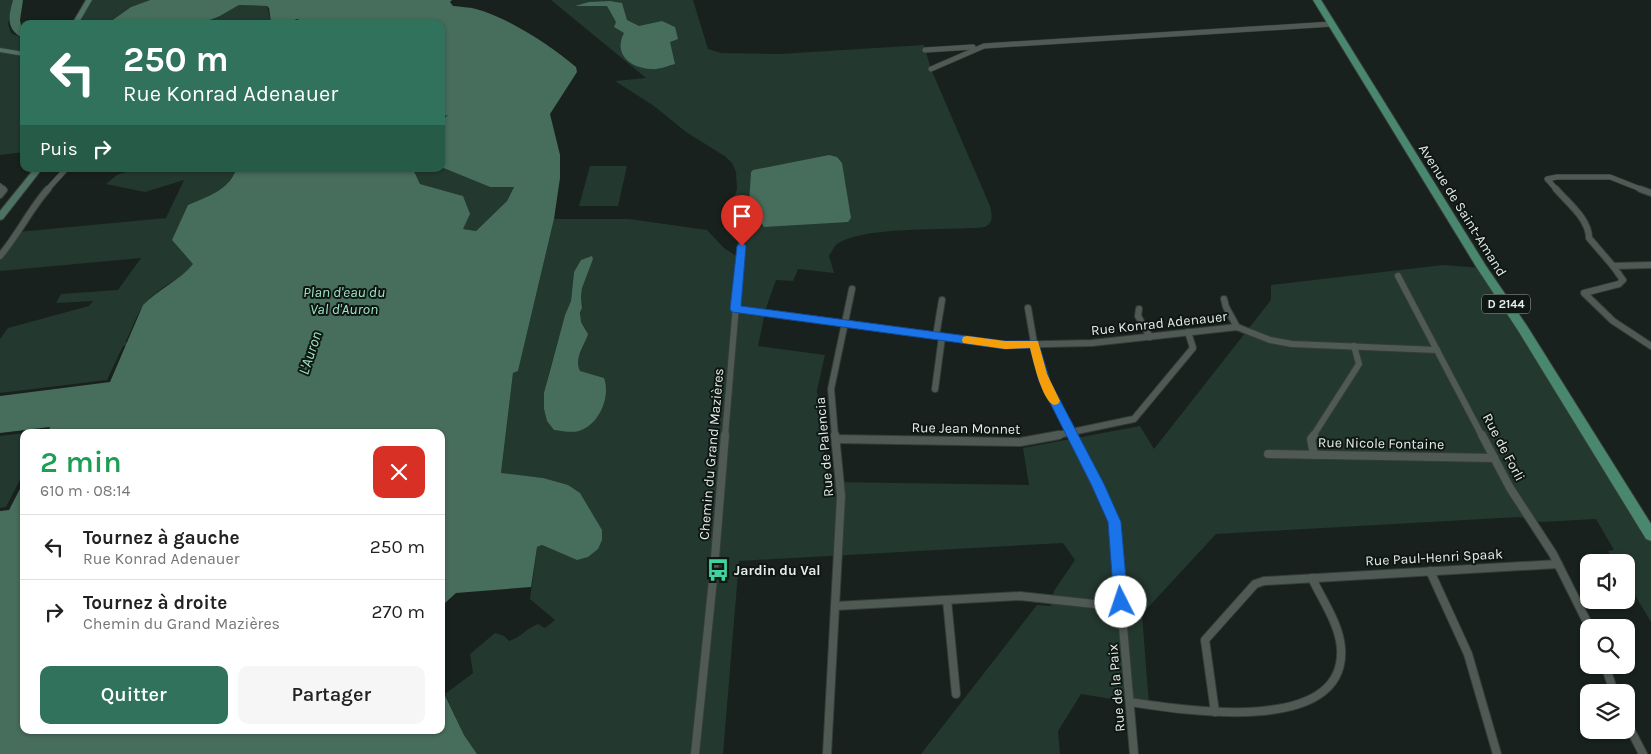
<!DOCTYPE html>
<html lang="fr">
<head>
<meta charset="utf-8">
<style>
	:root { --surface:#fff; --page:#f6f6f6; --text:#222; --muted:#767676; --line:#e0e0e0; --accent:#30725b }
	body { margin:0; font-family:Karla,sans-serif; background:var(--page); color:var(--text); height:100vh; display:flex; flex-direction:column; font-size:19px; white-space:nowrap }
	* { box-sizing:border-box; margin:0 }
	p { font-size:16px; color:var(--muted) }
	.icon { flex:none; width:28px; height:28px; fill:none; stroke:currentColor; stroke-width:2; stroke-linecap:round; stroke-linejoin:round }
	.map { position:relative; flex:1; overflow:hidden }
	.panel { position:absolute; left:20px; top:429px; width:425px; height:305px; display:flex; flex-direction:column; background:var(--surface); border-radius:10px; box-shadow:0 1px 4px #0004 }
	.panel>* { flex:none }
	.guide { position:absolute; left:20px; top:20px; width:425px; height:152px; border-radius:10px; box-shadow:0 1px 4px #0004; background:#30725b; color:#fff; overflow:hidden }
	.tools { position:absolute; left:1580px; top:554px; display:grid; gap:10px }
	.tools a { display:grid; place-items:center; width:55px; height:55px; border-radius:10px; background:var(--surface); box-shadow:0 1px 4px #0004; font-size:25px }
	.pin { position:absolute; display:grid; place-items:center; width:42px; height:42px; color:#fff; margin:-51px -21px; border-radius:50% 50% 50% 0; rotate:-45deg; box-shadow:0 0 5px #0007 }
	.pin .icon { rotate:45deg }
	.me { position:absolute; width:55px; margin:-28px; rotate:356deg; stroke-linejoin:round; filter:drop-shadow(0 0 4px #0008) }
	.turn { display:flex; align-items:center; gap:18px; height:105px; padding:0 20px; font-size:22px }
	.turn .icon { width:65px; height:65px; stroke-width:2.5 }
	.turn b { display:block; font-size:35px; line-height:42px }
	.then { display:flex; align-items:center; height:48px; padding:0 20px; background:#0003; gap:10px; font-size:19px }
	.round { display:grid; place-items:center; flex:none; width:52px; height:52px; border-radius:10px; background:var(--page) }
	.summary { display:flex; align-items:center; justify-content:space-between; height:85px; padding:0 20px }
	h1 { font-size:30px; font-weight:600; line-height:38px; color:#1e9e55 }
	.button { display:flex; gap:10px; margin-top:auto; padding:10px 20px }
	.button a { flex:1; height:58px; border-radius:10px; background:var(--accent); color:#fff; font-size:20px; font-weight:600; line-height:58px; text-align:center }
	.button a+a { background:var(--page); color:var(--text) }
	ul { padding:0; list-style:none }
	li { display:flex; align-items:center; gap:15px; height:65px; padding:0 20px; border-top:1px solid var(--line) }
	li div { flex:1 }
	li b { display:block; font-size:19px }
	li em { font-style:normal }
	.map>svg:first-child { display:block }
	.green { fill:#23382f; fill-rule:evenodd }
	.water { fill:#476d5c }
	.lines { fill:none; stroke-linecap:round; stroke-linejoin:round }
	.street-far2-casing { stroke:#363c38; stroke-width:6 }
	.street-far1-casing { stroke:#363c38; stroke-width:8 }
	.street-casing { stroke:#363c38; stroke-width:10 }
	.secondary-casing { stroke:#363c38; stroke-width:2 }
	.primary-casing { stroke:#363c38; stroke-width:2 }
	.street-far2 { stroke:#505a55; stroke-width:5 }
	.street-far1 { stroke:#505a55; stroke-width:6 }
	.street { stroke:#505a55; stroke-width:8 }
	.secondary { fill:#4d7162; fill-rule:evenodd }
	.primary { fill:#49886f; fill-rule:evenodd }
	.route { fill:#1a73e8; stroke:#114b97 }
	.slow { fill:#f59e0b }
	.labels { text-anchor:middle; stroke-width:4; stroke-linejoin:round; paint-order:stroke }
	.shield { fill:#0f1714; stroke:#a5aba8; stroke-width:1 }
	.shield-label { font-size:12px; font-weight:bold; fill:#e5ebe8 }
	.street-label { font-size:14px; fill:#e5ebe8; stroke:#0f1714 }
	.poi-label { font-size:14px; font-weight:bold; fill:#e5ebe8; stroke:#0f1714; text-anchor:start }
	.water-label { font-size:15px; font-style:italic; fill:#9ee3c4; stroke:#0f1714 }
</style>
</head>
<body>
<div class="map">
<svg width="1651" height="754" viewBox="0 0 1651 754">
	<rect width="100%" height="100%" fill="#18211d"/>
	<g class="green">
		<path d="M0 0H13L8 24 11 33 24 39V54L0 50Z"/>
		<path d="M89 0H150L131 7 107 24H75Z"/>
		<path d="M551 0H693L708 49 721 53 779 54 924 45 931 69 990 206C992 215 994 222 985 227 953 231 857 225 835 246 833 249 831 253 829 256L834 273 798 269 793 281 776 280 766 308 758 346 825 355 817 390 827 482 1029 485 1023 448 1140 426 1154 449 1271 300V285L1443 265 1482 268 1651 535V622L1626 580V562H1615L1608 551 1614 550 1596 519 1541 522 1519 517 1216 534 1142 614 1149 705 1081 694 1058 731 1060 754H921L1037 605 1051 606 1054 591 1075 560 1063 543 739 561 723 754H477L464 735 445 694 473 673 470 654 495 633 504 636 509 641C520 638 527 628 538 624L545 628 555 620 530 599 537 547 542 545 577 560 543 478 501 474 513 373 518 371 554 219H629L707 230 724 248 736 256C744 241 742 227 728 215L737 189 736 172 732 163 726 157 686 132 654 106 615 81 646 78ZM593 259C588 270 582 281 581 293 581 298 583 303 582 308 581 313 579 315 580 320 581 324 585 326 586 330 589 346 573 356 579 371L586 374 547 421 544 409 548 377 565 315 571 301 574 272Z"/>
		<path d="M239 5 267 6 271 23 278 24 295 19 296 22 288 24H200L220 16Z"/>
		<path d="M0 52 24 56V152L0 155Z"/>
		<path d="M590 166H627L618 206H579Z"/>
		<path d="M441 167 490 187H514L507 201 476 231 463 229V196L420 184 413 169H441Z"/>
		<path d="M134 169H236C230 190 206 197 188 205L190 259 194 264C180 280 159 287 145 303 137 313 132 329 126 341L127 345 123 346 107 380 0 393V339L8 328 89 306 93 301 56 303 61 294 118 290 141 258 0 271V256L18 232 166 218 184 180 145 192 106 184 117 175Z"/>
		<path d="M24 433V472L6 507 0 508V436Z"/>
	</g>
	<g class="water">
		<path d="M13 0H23L20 20 24 39C6 29 8 18 13 0Z"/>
		<path d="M150 0H452L450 2 453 6C461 7 469 7 476 9 509 18 550 45 576 67L577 72 550 114 560 155V178L554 219 518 371 513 373 501 473 543 478 568 485 580 493 602 530V540L598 549 588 557 577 560 542 545 537 547 531 587 456 593 445 603 441 611V432H48L50 427 0 433V396L110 382 143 305C159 289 180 280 193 264L172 240 188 205C206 197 230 190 236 169H413L420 184 463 196 470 214 463 229 476 231 507 201 514 187H490L441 167V120L448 115 441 117V24H299L298 19 278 24 271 23 269 8 267 6 239 5 220 16 200 24H107L131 7Z"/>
		<path d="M610 1 622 3 627 20 639 26 662 21 675 27 678 39 670 42 675 64C667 66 659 70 651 69 630 68 613 54 624 33L614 27 616 22 607 6H575L589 2Z"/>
		<path d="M829 155 837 157 842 163 851 218 848 222 764 227 749 204 751 172 753 170Z"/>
		<path d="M592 256 593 259 582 288 581 296 582 308 580 313 581 322 588 334C584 347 574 358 580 371L604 378C611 397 599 425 579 431 571 433 563 431 554 430L547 421 544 409V393L565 315 571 301 574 272 581 260Z"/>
		<path d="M24 481V730H441V687L464 735 477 754H0V511L9 510Z"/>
	</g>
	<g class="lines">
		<defs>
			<g id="street-far2">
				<path d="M925 50 973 47"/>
				<path d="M931 69 984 46 1332 24"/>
				<path d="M0 186 4 190"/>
				<path d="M47 190 66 169"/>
				<path d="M1557 190 1547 179 1557 177H1610L1643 190"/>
			</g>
			<g id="street-far1">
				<path d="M1556 189C1568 203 1589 219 1589 238L1613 266"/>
				<path d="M1640 189 1651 193"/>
				<path d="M0 195 4 190 3 189"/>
				<path d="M0 256C18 235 30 209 48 189"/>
				<path d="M1651 265 1613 266 1623 280 1619 284 1584 293 1613 321 1651 346"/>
				<path d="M1398 276 1482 436"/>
				<path d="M1224 299 1226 307 1237 327"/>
				<path d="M1028 308 1034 343 1044 381 1072 436"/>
				<path d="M736 309 1005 345 1092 343 1237 327 1270 340 1292 344 1437 350"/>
				<path d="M1139 309 1138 316 1150 337"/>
				<path d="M936 336 942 300"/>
				<path d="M935 389 942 337"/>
				<path d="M725 436 741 246"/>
				<path d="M835 436 831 389 852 289"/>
				<path d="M1053 436 1134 419 1193 348 1188 332"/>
				<path d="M1313 436 1359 364 1354 346"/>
			</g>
			<g id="street">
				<path d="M1072 435 1114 522 1134 754"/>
				<path d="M1314 435 1311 439 1314 455"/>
				<path d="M1482 435 1510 488 1553 554 1590 628"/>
				<path d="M836 439 1020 442 1059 435"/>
				<path d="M1268 454 1494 458"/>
				<path d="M1430 571 1468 654 1497 754"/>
				<path d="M947 600 956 694"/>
				<path d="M835 606 1020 596 1122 607"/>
				<path d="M1605 665 1614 692"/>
				<path d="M1130 702C1182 710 1347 737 1341 648 1339 623 1322 600 1312 578"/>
				<path d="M1215 712 1205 640 1255 584 1264 581 1558 564"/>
				<path d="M1626 721 1643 754"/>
				<path d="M695 754 714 570 725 435"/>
				<path d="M827 754 841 496 835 435"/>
			</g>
			<g id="secondary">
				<path d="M86 0H92L78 24H72Z"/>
				<path d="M0 48 24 52V56L0 52Z"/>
				<path d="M34 169H42L3 219 0 220V211Z"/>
			</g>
			<path id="primary" d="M1313 0H1321L1486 266 1527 326 1651 524V541L1646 539 1519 332 1477 268Z"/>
		</defs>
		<use href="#street-far2" class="street-far2-casing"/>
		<use href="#street-far1" class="street-far1-casing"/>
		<use href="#street" class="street-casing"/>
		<use href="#secondary" class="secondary-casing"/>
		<use href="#primary" class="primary-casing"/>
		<use href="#street-far2" class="street-far2"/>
		<use href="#street-far1" class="street-far1"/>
		<use href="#street" class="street"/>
		<use href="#secondary" class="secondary"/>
		<use href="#primary" class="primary"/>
	</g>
	<path class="route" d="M742 242 746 246 741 306 1005 341H1038L1050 381 1104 484 1121 522 1128 602 1126 606 1121 608 1116 606 1114 602 1108 522 1091 484 1039 381 1030 348 1005 349 732 312 730 309 737 246Z"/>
	<path class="slow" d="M967 336 1005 341H1038L1047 374 1060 401 1058 404 1054 405C1042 401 1033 360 1030 348L1005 349 963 343 962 340 963 337Z"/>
	<defs>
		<symbol id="bus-bare" viewBox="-9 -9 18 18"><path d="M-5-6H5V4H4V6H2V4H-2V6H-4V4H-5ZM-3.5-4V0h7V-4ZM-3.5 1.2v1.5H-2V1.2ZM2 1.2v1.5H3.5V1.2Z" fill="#41d4a1" stroke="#0f1714" stroke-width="2.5" paint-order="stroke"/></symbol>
	</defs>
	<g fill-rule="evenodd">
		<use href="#bus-bare" x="702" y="554" width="32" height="32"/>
	</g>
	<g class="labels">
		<rect class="shield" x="1482" y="294.5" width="48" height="19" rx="4"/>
		<g class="shield-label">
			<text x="1506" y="308">D 2144</text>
		</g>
		<g class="street-label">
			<text transform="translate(1463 210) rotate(58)" y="5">Avenue de Saint-Amand</text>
			<text transform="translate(1159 323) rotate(-6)" y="5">Rue Konrad Adenauer</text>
			<text transform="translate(966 428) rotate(1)" y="5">Rue Jean Monnet</text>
			<text transform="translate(1381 443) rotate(1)" y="5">Rue Nicole Fontaine</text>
			<text transform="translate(824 447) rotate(-95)" y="5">Rue de Palencia</text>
			<text transform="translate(1504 447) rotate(62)" y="5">Rue de Forli</text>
			<text transform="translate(711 454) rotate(-85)" y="5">Chemin du Grand Mazières</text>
			<text transform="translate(1434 557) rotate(-3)" y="5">Rue Paul-Henri Spaak</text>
			<text transform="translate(1116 688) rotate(-95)" y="5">Rue de la Paix</text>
		</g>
		<g class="poi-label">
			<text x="734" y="575">Jardin du Val</text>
		</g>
		<g class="water-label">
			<text x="344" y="297">Plan d'eau du<tspan x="344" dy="17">Val d'Auron</tspan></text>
			<text transform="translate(310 353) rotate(-72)" y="5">L'Auron</text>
		</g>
	</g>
</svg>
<div class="tools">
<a><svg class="icon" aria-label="sound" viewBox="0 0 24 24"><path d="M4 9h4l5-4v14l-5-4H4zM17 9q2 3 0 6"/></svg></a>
<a><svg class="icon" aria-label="search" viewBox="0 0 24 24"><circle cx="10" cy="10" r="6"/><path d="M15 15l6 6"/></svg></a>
<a><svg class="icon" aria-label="layers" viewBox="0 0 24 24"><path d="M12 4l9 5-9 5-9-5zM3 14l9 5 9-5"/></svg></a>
</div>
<div class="pin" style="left:742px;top:246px;background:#d93025"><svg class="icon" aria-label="arrive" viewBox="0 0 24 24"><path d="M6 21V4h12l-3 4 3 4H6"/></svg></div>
<svg class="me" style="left:1121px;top:602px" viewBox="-20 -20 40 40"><circle r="19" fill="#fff"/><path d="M0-13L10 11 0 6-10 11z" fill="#1a73e8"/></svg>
<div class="guide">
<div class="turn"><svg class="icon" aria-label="left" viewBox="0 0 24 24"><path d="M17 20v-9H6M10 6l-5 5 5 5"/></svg><div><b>250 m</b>Rue Konrad Adenauer</div></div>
<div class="then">Puis<svg class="icon" aria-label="right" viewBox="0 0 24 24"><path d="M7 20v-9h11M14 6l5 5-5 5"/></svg></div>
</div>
<section class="panel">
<div class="summary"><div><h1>2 min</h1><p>610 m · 08:14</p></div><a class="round" style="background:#d93025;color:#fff"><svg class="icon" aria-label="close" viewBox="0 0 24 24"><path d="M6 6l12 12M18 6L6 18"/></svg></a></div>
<ul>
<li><svg class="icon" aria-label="left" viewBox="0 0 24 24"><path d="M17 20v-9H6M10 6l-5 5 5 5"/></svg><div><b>Tournez à gauche</b><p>Rue Konrad Adenauer</p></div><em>250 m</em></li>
<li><svg class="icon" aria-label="right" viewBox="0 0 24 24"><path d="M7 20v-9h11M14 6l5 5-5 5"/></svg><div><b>Tournez à droite</b><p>Chemin du Grand Mazières</p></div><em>270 m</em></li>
</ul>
<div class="button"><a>Quitter</a><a>Partager</a></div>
</section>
</div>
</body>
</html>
